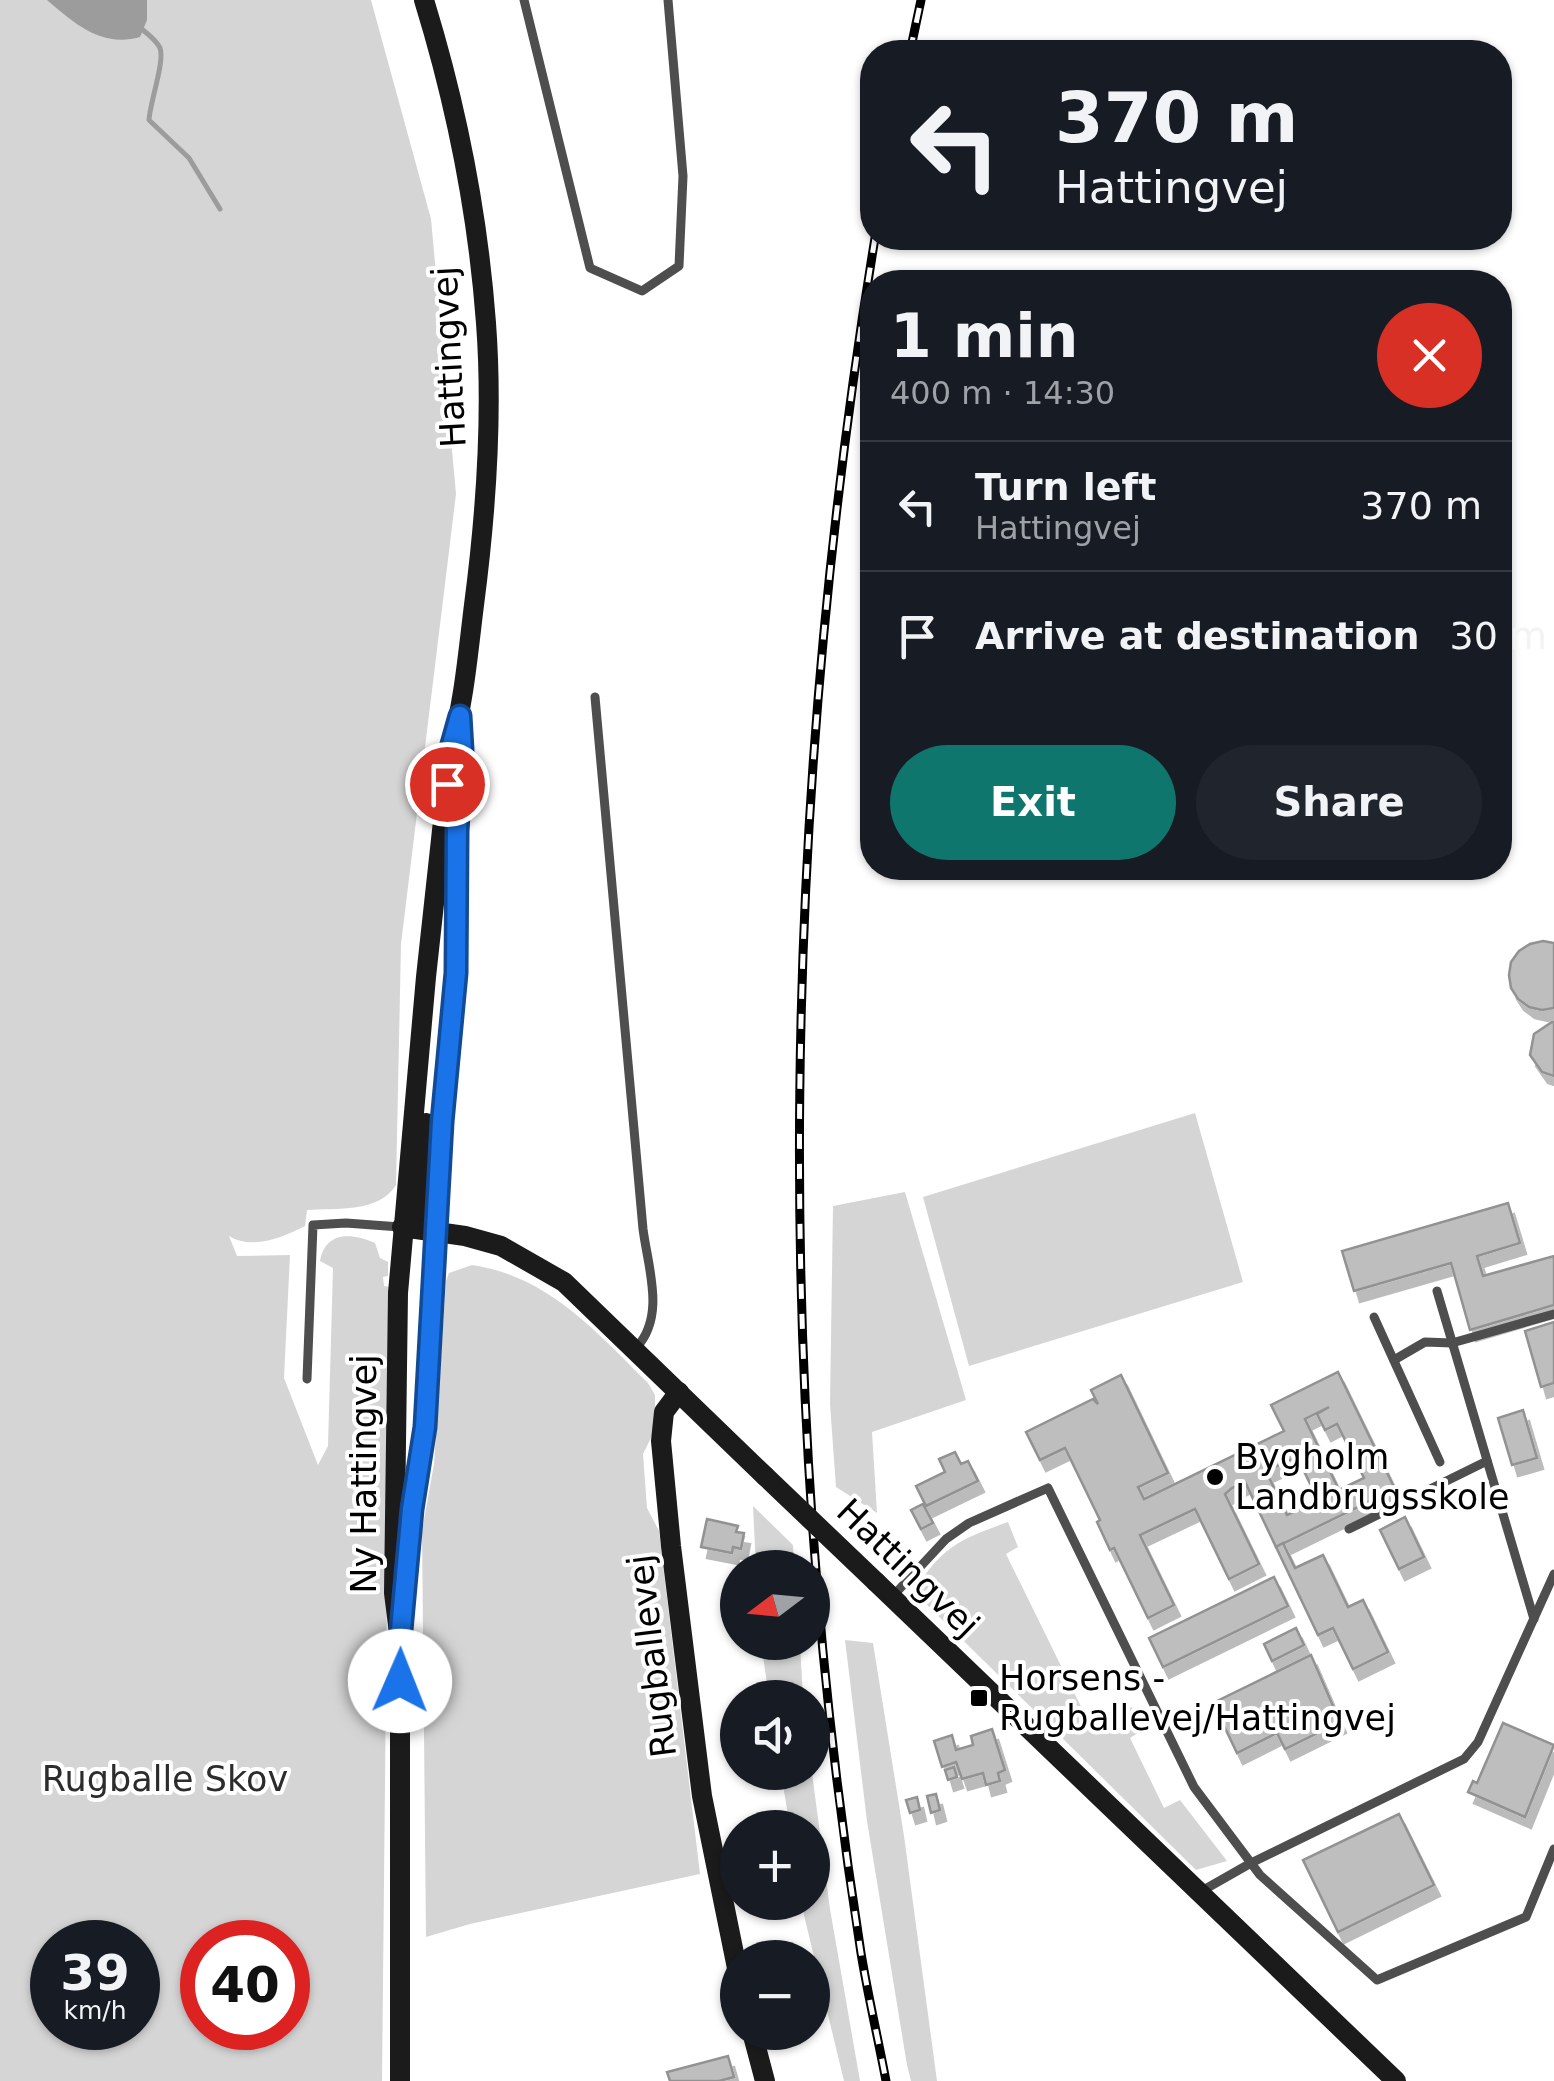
<!DOCTYPE html>
<html lang="en">
<head>
<meta charset="utf-8">
<style>
	:root { --surface:#171b24; --page:#20242c; --text:#f1f3f6; --muted:#9ea1a6; --line:#363941; --accent:#0f766e }
	body { margin:0; font-family:"DejaVu Sans",sans-serif; background:var(--page); color:var(--text); height:100vh; display:flex; flex-direction:column; font-size:38px; white-space:nowrap }
	* { box-sizing:border-box; margin:0 }
	p { font-size:32px; color:var(--muted) }
	.icon { flex:none; width:55px; height:55px; fill:none; stroke:currentColor; stroke-width:2; stroke-linecap:round; stroke-linejoin:round }
	.map { position:relative; flex:1; overflow:hidden }
	.side { position:absolute; left:860px; top:270px; width:652px; height:610px; display:flex; flex-direction:column; background:var(--surface); border-radius:40px; box-shadow:0 2px 8px #0004 }
	.side>* { flex:none }
	.guide { position:absolute; left:860px; top:40px; width:652px; height:210px; border-radius:40px; box-shadow:0 2px 8px #0004; background:#171b24; color:var(--text); overflow:hidden }
	.needle { width:65px; rotate:254deg }
	.tools { position:absolute; left:720px; top:1550px; display:grid; gap:20px }
	.tools a { display:grid; place-items:center; width:110px; height:110px; border-radius:50%; background:var(--surface); box-shadow:0 2px 8px #0004; font-size:50px }
	.speed { position:absolute; left:30px; top:1920px; display:flex; gap:20px; font-size:50px; font-weight:700; text-align:center }
	.speed>* { display:grid; place-content:center; width:130px; height:130px; border-radius:50%; background:var(--surface); box-shadow:0 2px 8px #0004; line-height:1 }
	.speed small { font-size:25px; font-weight:400 }
	.speed .limit { border:15px solid #d22; background:#fff; color:#111 }
	.pin { position:absolute; display:grid; place-items:center; width:85px; height:85px; color:#fff; margin:-42px; border:5px solid #fff; border-radius:50%; box-shadow:0 2px 10px #0007 }
	.me { position:absolute; width:110px; margin:-55px; rotate:1deg; stroke-linejoin:round; filter:drop-shadow(0 0 8px #0008) }
	.turn { display:flex; align-items:center; gap:35px; height:210px; padding:0 30px; font-size:45px }
	.turn .icon { width:130px; height:130px; stroke-width:2.5 }
	.turn b { display:block; font-size:70px; line-height:85px }
	.round { display:grid; place-items:center; flex:none; width:105px; height:105px; border-radius:52px; background:var(--page) }
	.headline { display:flex; align-items:center; justify-content:space-between; height:170px; padding:0 30px }
	h1 { font-size:60px; font-weight:700; line-height:75px }
	.primary-button { display:flex; gap:20px; margin-top:auto; padding:20px 30px }
	.primary-button a { flex:1; height:115px; border-radius:60px; background:var(--accent); color:#fff; font-size:40px; font-weight:700; line-height:115px; text-align:center }
	.primary-button a+a { background:var(--page); color:var(--text) }
	ul { padding:0; list-style:none }
	li { display:flex; align-items:center; gap:30px; height:130px; padding:0 30px; border-top:2px solid var(--line) }
	li div { flex:1 }
	li b { display:block; font-size:38px }
	li em { font-style:normal }
	.map>svg:first-child { display:block }
	.green { fill:#d5d5d5; fill-rule:evenodd }
	.water { fill:#9c9c9c }
	.lines { fill:none; stroke-linecap:round; stroke-linejoin:round }
	.stream { stroke:#9c9c9c; stroke-width:5 }
	.building { fill:#bebebe; stroke:#929292; stroke-width:2.5; fill-rule:evenodd; filter:url(#shadow) }
	.lane { stroke:#4e4e4e; stroke-width:9 }
	.secondary { stroke:#1b1b1b; stroke-width:20 }
	.rail-casing { stroke:#000; stroke-width:9 }
	.rail { stroke:#fff; stroke-width:5; stroke-dasharray:15; stroke-linecap:butt }
	.secondary-bridge { stroke:#1b1b1b; stroke-width:20 }
	.route-casing { stroke:#114b97; stroke-width:25 }
	.route { stroke:#1a73e8; stroke-width:18 }
	.poi-dot { fill:#000; stroke:#fff; stroke-width:4 }
	.labels { text-anchor:middle; stroke-width:8; stroke-linejoin:round; paint-order:stroke }
	.street-label { font-size:35px; fill:#000; stroke:#fff }
	.poi-label { font-size:35px; fill:#000; stroke:#fff; text-anchor:start }
	.park-label { font-size:35px; fill:#2c2c2c; stroke:#fff }
</style>
</head>
<body>
<div class="map">
<svg width="1554" height="2081" viewBox="0 0 1554 2081">
	<defs>
		<filter id="shadow"><feDropShadow dx="6" dy="11" stdDeviation="0" flood-color="#0004"/></filter>
	</defs>
	<rect width="100%" height="100%" fill="#fff"/>
	<g class="green">
		<path d="M0 0H371L431 219 456 494 401 944 396 1185C379 1213 336 1208 307 1210L305 1226C282 1238 252 1250 229 1236L237 1256 290 1255 284 1378 318 1465 328 1446 333 1268 320 1261C326 1231 351 1233 375 1243L380 1258 388 1262V1276L383 1277 384 1286 390 1287 382 2081H0ZM52 1942H138V2028H52ZM202 1942H288V2028H202Z"/>
		<path d="M1195 1113 1243 1282 969 1366 923 1197Z"/>
		<path d="M905 1192 966 1400 872 1432 877 1513 836 1487 830 1404 833 1206Z"/>
		<path d="M472 1265C548 1276 596 1332 648 1383L655 1395V1412L652 1436 643 1454 647 1508 659 1531 700 1874 470 1924 426 1937 422 1531 434 1464 446 1281 449 1273Z"/>
		<path d="M753 1506 793 1545 794 1567H756Z"/>
		<path d="M1008 1522 1018 1547 1006 1554 1090 1725 1132 1707 1143 1730 1130 1738 1164 1808 1180 1800 1227 1861 1196 1870 914 1592C941 1547 960 1539 1008 1522Z"/>
		<path d="M845 1640 873 1643 904 1836 937 2081H911L907 2065 867 1821Z"/>
		<path d="M761 1643H800L803 1697H769Z"/>
		<path d="M781 1773H812L830 1909 860 2081H844L803 1911 802 1903 812 1902V1828L790 1827Z"/>
	</g>
	<path class="water" d="M47 0H147V20L140 37C102 48 75 24 47 0Z"/>
	<g class="lines">
		<path class="stream" d="M143 30C149 35 157 41 160 48 165 61 150 102 149 120L189 158 220 209"/>
	</g>
	<g class="building">
		<path d="M1543 941 1554 943V1008L1542 1010 1529 1007 1518 999 1511 988 1509 975 1511 962 1519 951 1530 944Z"/>
		<path d="M1552 1022H1554V1076L1542 1072 1530 1055 1534 1034Z"/>
		<path d="M1508 1203 1520 1243 1477 1256 1483 1276 1554 1256V1305L1470 1330 1451 1263 1354 1291 1342 1251Z"/>
		<path d="M1554 1322V1383L1541 1387 1525 1331Z"/>
		<path d="M1338 1372 1395 1489 1276 1547 1245 1482 1232 1488 1225 1494 1259 1564 1229 1579 1195 1509 1140 1535 1174 1605 1148 1618 1114 1548 1110 1550 1097 1522 1100 1520 1065 1448 1040 1460 1026 1432 1093 1399 1098 1404 1091 1390 1121 1375 1168 1473 1138 1487 1144 1499 1284 1431 1271 1405ZM1329 1407 1317 1414 1325 1430 1337 1424 1364 1478 1339 1490 1305 1419ZM1297 1457 1318 1500 1287 1515 1266 1471Z"/>
		<path d="M1523 1410 1537 1458 1512 1465 1498 1418Z"/>
		<path d="M955 1452 961 1464 968 1461 978 1481 926 1506 916 1486 945 1472 939 1459Z"/>
		<path d="M923 1504 933 1523 921 1529 911 1510Z"/>
		<path d="M1405 1517 1424 1557 1399 1569 1380 1530Z"/>
		<path d="M707 1519 738 1526 736 1532 744 1533 741 1549 733 1547 732 1553 701 1547Z"/>
		<path d="M1283 1543 1295 1568 1323 1555 1348 1607 1363 1600 1388 1652 1353 1669 1333 1628 1318 1635 1276 1547Z"/>
		<path d="M1274 1577 1288 1606 1163 1667 1149 1638Z"/>
		<path d="M732 1587 738 1588V1605L730 1604Z"/>
		<path d="M1296 1628 1304 1645 1272 1661 1264 1644Z"/>
		<path d="M1311 1655 1340 1722 1285 1749 1277 1733 1237 1753 1213 1703Z"/>
		<path d="M1503 1723 1554 1745 1525 1817 1468 1792 1473 1781 1477 1783Z"/>
		<path d="M992 1729 1005 1770 998 1773 1000 1781 986 1785 983 1773 962 1779 956 1762 942 1767 934 1741 952 1735 956 1750 973 1745 971 1736Z"/>
		<path d="M954 1767 957 1777 948 1780 945 1770Z"/>
		<path d="M936 1794 940 1810 931 1813 927 1796Z"/>
		<path d="M917 1797 920 1810 910 1813 906 1800Z"/>
		<path d="M1399 1814 1434 1885 1338 1932 1303 1860Z"/>
		<path d="M728 2056 734 2077 719 2081H670L667 2072Z"/>
	</g>
	<g class="lines">
		<g class="lane">
			<path d="M524 0 590 268 642 291 679 266 683 176 668 0"/>
			<path d="M595 697 643 1229C648 1268 666 1316 636 1348"/>
			<path d="M1437 1291 1534 1619"/>
			<path d="M1374 1317 1440 1462"/>
			<path d="M1394 1360 1425 1342 1452 1343 1554 1314"/>
			<path d="M307 1379 313 1225 346 1223 400 1227"/>
			<path d="M1349 1529 1487 1461"/>
			<path d="M892 1597 946 1539 969 1523 1048 1488 1194 1787 1260 1875 1377 1980 1526 1917 1554 1849"/>
			<path d="M1200 1892 1251 1863 1464 1759 1478 1742 1554 1574"/>
		</g>
		<g class="secondary">
			<path d="M426 1123 419 1206 422 1218 435 1231"/>
			<path d="M402 1227 465 1236 501 1246 564 1282 765 1476"/>
			<path d="M679 1392 664 1412 661 1441 671 1546 702 1796 738 1973"/>
			<path d="M406 1566 425 1427 442 1122 456 973 458 792"/>
			<path d="M876 1582 1396 2081"/>
			<path d="M752 2032 765 2081"/>
			<path d="M400 2081V1641L394 1593 398 1293 426 977 451 748C464 702 468 653 474 605 486 513 493 416 486 323 478 215 456 104 424 0"/>
		</g>
		<defs>
			<g id="rail">
				<path d="M910 52 921 0"/>
				<path d="M875 238C782 802 772 1387 861 1953 868 1996 878 2038 886 2081"/>
			</g>
		</defs>
		<use href="#rail" class="rail-casing"/>
		<use href="#rail" class="rail"/>
		<path class="secondary-bridge" d="M765 1476 876 1582"/>
	</g>
	<g class="lines">
		<defs>
			<path id="route" d="M400 1681V1641L412 1509 425 1427 442 1122 456 973 457 831 462 750 460 716 451 748 447 784"/>
		</defs>
		<use href="#route" class="route-casing"/>
		<use href="#route" class="route"/>
	</g>
	<g class="poi-dot">
		<circle cx="1215" cy="1477" r="10"/>
		<rect x="969" y="1688" width="20" height="20" rx="5"/>
	</g>
	<g class="labels">
		<g class="street-label">
			<text transform="translate(449 357) rotate(-93)" y="12">Hattingvej</text>
			<text transform="translate(364 1474) rotate(-90)" y="12">Ny Hattingvej</text>
			<text transform="translate(908 1568) rotate(44)" y="12">Hattingvej</text>
			<text transform="translate(652 1656) rotate(-97)" y="12">Rugballevej</text>
		</g>
		<g class="poi-label">
			<text x="1235" y="1469">Bygholm<tspan x="1235" dy="40">Landbrugsskole</tspan></text>
			<text x="999" y="1690">Horsens -<tspan x="999" dy="40">Rugballevej/Hattingvej</tspan></text>
		</g>
		<g class="park-label">
			<text x="165" y="1791">Rugballe Skov</text>
		</g>
	</g>
</svg>
<div class="tools">
<a><svg class="needle" viewBox="-14 -14 28 28"><path d="M0-13l5 13h-10z" fill="#e53935"/><path d="M0 13l5-13h-10z" fill="#9ea1a6"/></svg></a>
<a><svg class="icon" aria-label="sound" viewBox="0 0 24 24"><path d="M4 9h4l5-4v14l-5-4H4zM17 9q2 3 0 6"/></svg></a>
<a>+</a>
<a>−</a>
</div>
<div class="speed"><div>39<small>km/h</small></div><div class="limit">40</div></div>
<div class="pin" style="left:447px;top:784px;background:#d93025"><svg class="icon" aria-label="arrive" viewBox="0 0 24 24"><path d="M6 21V4h12l-3 4 3 4H6"/></svg></div>
<svg class="me" style="left:400px;top:1681px" viewBox="-20 -20 40 40"><circle r="19" fill="#fff"/><path d="M0-13L10 11 0 6-10 11z" fill="#1a73e8"/></svg>
<div class="guide">
<div class="turn"><svg class="icon" aria-label="left" viewBox="0 0 24 24"><path d="M17 20v-9H6M10 6l-5 5 5 5"/></svg><div><b>370 m</b>Hattingvej</div></div>
</div>
<section class="side">
<div class="headline"><div><h1>1 min</h1><p>400 m · 14:30</p></div><a class="round" style="background:#d93025;color:#fff"><svg class="icon" aria-label="close" viewBox="0 0 24 24"><path d="M6 6l12 12M18 6L6 18"/></svg></a></div>
<ul>
<li><svg class="icon" aria-label="left" viewBox="0 0 24 24"><path d="M17 20v-9H6M10 6l-5 5 5 5"/></svg><div><b>Turn left</b><p>Hattingvej</p></div><em>370 m</em></li>
<li><svg class="icon" aria-label="arrive" viewBox="0 0 24 24"><path d="M6 21V4h12l-3 4 3 4H6"/></svg><div><b>Arrive at destination</b></div><em>30 m</em></li>
</ul>
<div class="primary-button"><a>Exit</a><a>Share</a></div>
</section>
</div>
</body>
</html>
